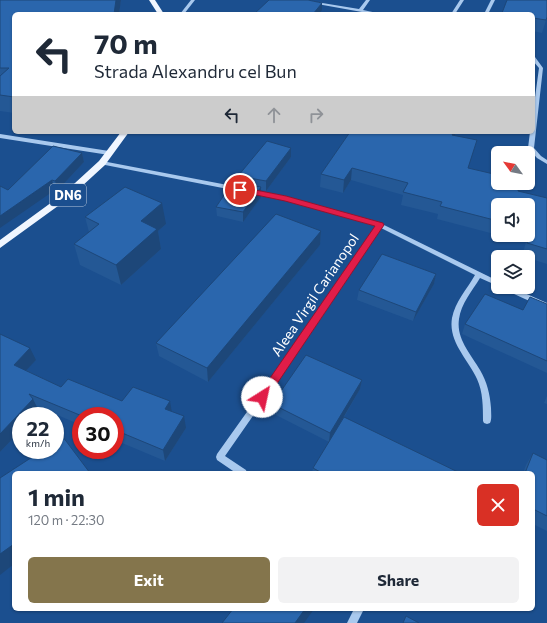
<!DOCTYPE html>
<html lang="en">
<head>
<meta charset="utf-8">
<style>
	:root { --surface:#fff; --page:#f2f2f3; --text:#1f2937; --muted:#747a83; --accent:#84754c }
	body { margin:0; font-family:Commissioner,sans-serif; background:var(--page); color:var(--text); height:100vh; display:flex; flex-direction:column; font-size:15px; white-space:nowrap }
	* { box-sizing:border-box; margin:0 }
	p { font-size:13px; color:var(--muted) }
	.icon { flex:none; width:22px; height:22px; fill:none; stroke:currentColor; stroke-width:2; stroke-linecap:round; stroke-linejoin:round }
	.map { position:relative; flex:1; overflow:hidden }
	.sheet { position:absolute; left:12px; top:471px; width:523px; height:140px; display:flex; flex-direction:column; background:var(--surface); border-radius:6px; box-shadow:0 1px 3px #0004 }
	.sheet>* { flex:none }
	.banner { position:absolute; left:12px; top:12px; width:523px; height:122px; border-radius:6px; box-shadow:0 1px 3px #0004; background:#fff; color:var(--text); overflow:hidden }
	.needle { width:26px; rotate:303deg }
	.fabs { position:absolute; left:491px; top:146px; display:grid; gap:8px }
	.fabs a { display:grid; place-items:center; width:44px; height:44px; border-radius:6px; background:var(--surface); box-shadow:0 1px 3px #0004; font-size:20px }
	.speed { position:absolute; left:12px; top:407px; display:flex; gap:8px; font-size:20px; font-weight:700; text-align:center }
	.speed>* { display:grid; place-content:center; width:52px; height:52px; border-radius:50%; background:var(--surface); box-shadow:0 1px 3px #0004; line-height:1 }
	.speed small { font-size:10px; font-weight:400 }
	.speed .limit { border:6px solid #d22; background:#fff; color:#111 }
	.pin { position:absolute; display:grid; place-items:center; width:34px; height:34px; color:#fff; margin:-17px; border:2px solid #fff; border-radius:50%; box-shadow:0 1px 4px #0007 }
	.me { position:absolute; width:44px; margin:-22px; rotate:35deg; stroke-linejoin:round; filter:drop-shadow(0 0 3px #0008) }
	.turn { display:flex; align-items:center; gap:14px; height:84px; padding:0 16px; font-size:18px }
	.turn .icon { width:52px; height:52px; stroke-width:2.5 }
	.turn b { display:block; font-size:28px; line-height:34px }
	.lanes { display:flex; align-items:center; height:38px; padding:0 16px; background:#0003; justify-content:center; gap:20px; direction:ltr }
	.lanes .off { opacity:.35 }
	.round { display:grid; place-items:center; flex:none; width:42px; height:42px; border-radius:6px; background:var(--page) }
	.headline { display:flex; align-items:center; justify-content:space-between; height:68px; padding:0 16px }
	h1 { font-size:24px; font-weight:700; line-height:30px }
	.button { display:flex; gap:8px; margin-top:auto; padding:8px 16px }
	.button a { flex:1; height:46px; border-radius:6px; background:var(--accent); color:#fff; font-size:16px; font-weight:700; line-height:46px; text-align:center }
	.button a+a { background:var(--page); color:var(--text) }
	.map>svg:first-child { display:block }
	.lines { fill:none; stroke-linecap:round; stroke-linejoin:round }
	.minor { fill:#a9c9ee; fill-rule:evenodd }
	.major { fill:#f0f6ff; fill-rule:evenodd }
	.wall { fill:#245895 }
	.shaded-wall { fill:#1d4779 }
	.building { fill:#2a66ad; stroke:#1d4779 }
	.route { fill:#e11d48; stroke:#92132f }
	.labels { text-anchor:middle; stroke-width:4; stroke-linejoin:round; paint-order:stroke }
	.shield { fill:#1b4f8f; stroke:#bbcadd; stroke-width:1 }
	.shield-label { font-size:13px; font-weight:bold; fill:#fff }
	.street-label { font-size:14px; fill:#fff; stroke:#1b4f8f }
</style>
</head>
<body>
<div class="map">
<svg width="547" height="623" viewBox="0 0 547 623">
	<rect width="100%" height="100%" fill="#1b4f8f"/>
	<g class="lines">
		<g class="minor">
			<path d="M191 0H195L184 14H180Z"/>
			<path d="M295 0H304L359 9 366 0H370L363 10 382 14H373Z"/>
			<path d="M460 0H464L455 14H451Z"/>
			<path d="M491 0H495L488 14H484Z"/>
			<path d="M533 57H535L543 68 534 148 541 156 547 160V164L537 158 528 148 530 132H533V112L539 68 533 61Z"/>
			<path d="M0 134 109 151 112 153 109 155 0 138Z"/>
			<path d="M102 161 238 187 241 189 238 191 100 164 99 163Z"/>
			<path d="M252 190 285 196 382 224 498 281V286L480 278C472 291 461 304 459 319 456 339 471 354 480 370 487 382 490 394 491 408 491 413 492 419 490 423L487 424 484 423 483 421C483 407 483 392 477 379 468 359 448 342 452 318 455 302 467 289 475 275L381 228 323 315 225 456 246 470 247 473H236L217 460 216 457 217 454 319 311 376 226 284 200 250 193V191Z"/>
			<path d="M502 287H511L547 303V309L503 289Z"/>
			<path d="M354 609H364L357 623H347Z"/>
		</g>
		<g class="major">
			<path d="M149 0H155L164 14H158Z"/>
			<path d="M121 132H129L105 165 69 198 0 248V240L63 194 99 161Z"/>
		</g>
	</g>
	<g class="wall">
		<path d="M0 0H121L119 14H14V113L0 111Z"/>
		<path d="M507 0 547 17 542 33 533 31V14H502Z"/>
		<path d="M350 132H456L454 135 468 169 518 191 547 198V264L528 258V257L522 256 526 242 499 235H528V205H498V235L437 219 438 214 401 205 403 195 351 180 343 193 320 187 321 174Z"/>
		<path d="M291 148V157L266 191 261 190V197L243 222 217 216 216 207 238 183V176Z"/>
		<path d="M82 153 84 162 58 190H8Z"/>
		<path d="M85 217 166 224 158 231 161 249 121 285 80 265 74 244 89 232Z"/>
		<path d="M321 231 320 245 208 382 159 356 156 343Z"/>
		<path d="M436 274 434 284 413 321 357 300 359 290Z"/>
		<path d="M547 304V373L462 334 465 324Z"/>
		<path d="M0 334 36 360 26 370 61 387 122 401 172 412 186 428 165 461 115 440V416H81V425L36 406 39 411 0 452Z"/>
		<path d="M362 380 360 389 342 421 460 473H312L313 468 329 442 272 413V404Z"/>
		<path d="M547 396V404L544 403Z"/>
		<path d="M533 453 547 460V531L533 524V473H523L526 465Z"/>
	</g>
	<g class="shaded-wall">
		<path d="M116 0H121L119 14H114Z"/>
		<path d="M322 3V10L319 14H313Z"/>
		<path d="M454 132H456L449 148 452 135Z"/>
		<path d="M291 148V157L266 191V181Z"/>
		<path d="M82 153 84 162 58 190 55 181Z"/>
		<path d="M352 168 351 180 343 193 344 180Z"/>
		<path d="M52 180 55 190 0 228V216Z"/>
		<path d="M261 187V197L243 222V212Z"/>
		<path d="M162 203 166 224 158 231 161 249 121 285 116 265 141 221Z"/>
		<path d="M321 231 320 245 208 382 207 368Z"/>
		<path d="M436 274 434 284 413 321 416 312Z"/>
		<path d="M30 348 36 360 20 377 14 365Z"/>
		<path d="M362 380 360 389 329 442 330 433Z"/>
		<path d="M33 399 39 411 34 416H21V430L0 452V434Z"/>
		<path d="M170 401 172 413 165 409Z"/>
		<path d="M184 416 186 428 165 461 163 450Z"/>
		<path d="M14 544V564L0 575V554Z"/>
		<path d="M305 609H314L304 623H295Z"/>
	</g>
	<g class="building">
		<path d="M0 0H116L114 14H14V97L0 95V76L9 68H0Z"/>
		<path d="M269 0H308L322 3 313 14H254Z"/>
		<path d="M507 0H547V17L546 20 533 18V14H506L502 13Z"/>
		<path d="M350 132H454L452 135 477 140 468 168 498 175V183H520L518 191 547 198V249L527 243 532 229H528V205H498V221L440 206 442 202 403 192 408 183 352 168 344 180 321 174Z"/>
		<path d="M267 141 291 148 266 181 238 176Z"/>
		<path d="M53 146 82 153 55 181 52 180 0 216V186L8 190Z"/>
		<path d="M233 182 261 187 243 212 216 207Z"/>
		<path d="M125 187 162 203 141 221 157 229 116 265 74 244 99 224 85 217Z"/>
		<path d="M276 214 321 231 207 368 156 343Z"/>
		<path d="M382 254 436 274 416 312 359 290Z"/>
		<path d="M485 294 523 310 530 297 547 304V361L465 324Z"/>
		<path d="M0 334 30 348 14 365 61 387 68 379 122 401 133 387 170 401 165 409 184 416 163 450 115 430V416H82L29 394 33 399 0 434Z"/>
		<path d="M306 355 362 380 330 433 272 404Z"/>
		<path d="M344 417 460 473H322L313 468Z"/>
		<path d="M63 437 90 473H14V544L0 554V478L43 450H55V442Z"/>
		<path d="M533 453 547 460V516L533 509V473H525Z"/>
		<path d="M233 609H305L295 623H222Z"/>
		<path d="M406 616 419 623H403Z"/>
	</g>
	<path class="route" d="M240 187 286 196 383 223 384 225 266 400 262 401 259 400 257 397 259 394 375 226 285 201 237 191 236 190Z"/>
	<g class="labels">
		<rect class="shield" x="50" y="184" width="36" height="22" rx="3"/>
		<g class="shield-label">
			<text x="68" y="200">DN6</text>
		</g>
		<g class="street-label">
			<text transform="translate(315 295) rotate(-56)" y="5">Aleea Virgil Carianopol</text>
		</g>
	</g>
</svg>
<div class="fabs">
<a><svg class="needle" viewBox="-14 -14 28 28"><path d="M0-13l5 13h-10z" fill="#e53935"/><path d="M0 13l5-13h-10z" fill="#747a83"/></svg></a>
<a><svg class="icon" aria-label="sound" viewBox="0 0 24 24"><path d="M4 9h4l5-4v14l-5-4H4zM17 9q2 3 0 6"/></svg></a>
<a><svg class="icon" aria-label="layers" viewBox="0 0 24 24"><path d="M12 4l9 5-9 5-9-5zM3 14l9 5 9-5"/></svg></a>
</div>
<div class="speed"><div>22<small>km/h</small></div><div class="limit">30</div></div>
<div class="pin" style="left:240px;top:190px;background:#d93025"><svg class="icon" aria-label="arrive" viewBox="0 0 24 24"><path d="M6 21V4h12l-3 4 3 4H6"/></svg></div>
<svg class="me" style="left:262px;top:397px" viewBox="-20 -20 40 40"><circle r="19" fill="#fff"/><path d="M0-13L10 11 0 6-10 11z" fill="#e11d48"/></svg>
<div class="banner">
<div class="turn"><svg class="icon" aria-label="left" viewBox="0 0 24 24"><path d="M17 20v-9H6M10 6l-5 5 5 5"/></svg><div><b>70 m</b>Strada Alexandru cel Bun</div></div>
<div class="lanes"><svg class="icon" aria-label="left" viewBox="0 0 24 24"><path d="M17 20v-9H6M10 6l-5 5 5 5"/></svg><svg class="icon off" aria-label="ahead" viewBox="0 0 24 24"><path d="M12 20V5M6 11l6-6 6 6"/></svg><svg class="icon off" aria-label="right" viewBox="0 0 24 24"><path d="M7 20v-9h11M14 6l5 5-5 5"/></svg></div>
</div>
<section class="sheet">
<div class="headline"><div><h1>1 min</h1><p>120 m · 22:30</p></div><a class="round" style="background:#d93025;color:#fff"><svg class="icon" aria-label="close" viewBox="0 0 24 24"><path d="M6 6l12 12M18 6L6 18"/></svg></a></div>
<div class="button"><a>Exit</a><a>Share</a></div>
</section>
</div>
</body>
</html>
